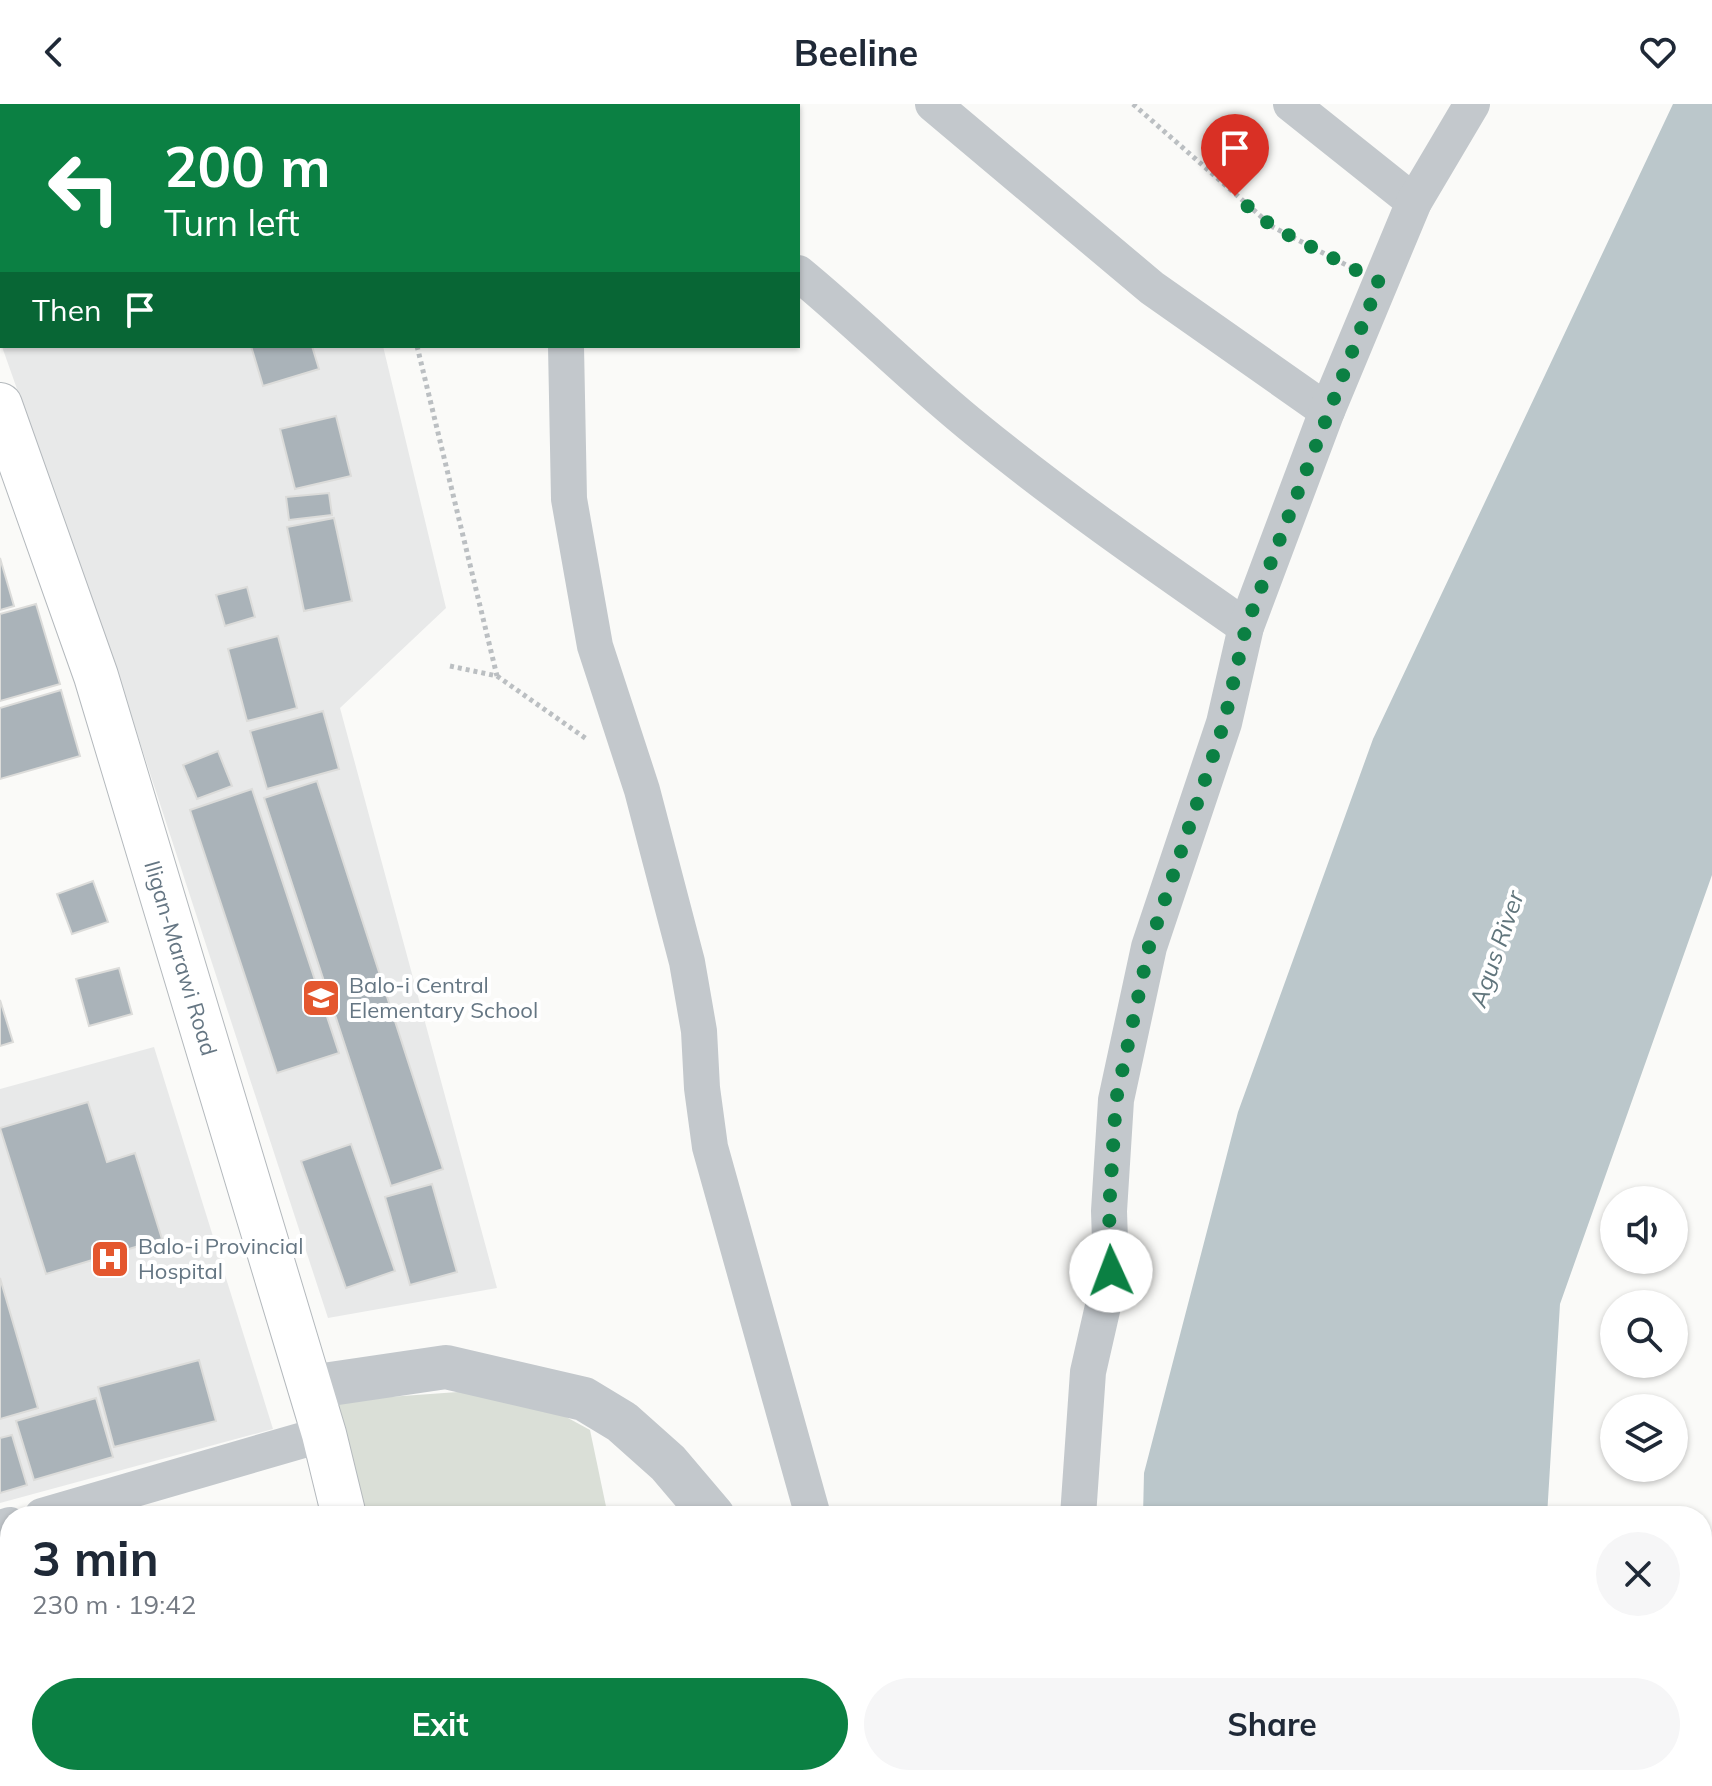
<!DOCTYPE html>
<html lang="en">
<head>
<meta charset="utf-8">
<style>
	:root { --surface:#fff; --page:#f6f6f7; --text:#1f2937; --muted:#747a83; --accent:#0b8043 }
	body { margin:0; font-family:Mulish,sans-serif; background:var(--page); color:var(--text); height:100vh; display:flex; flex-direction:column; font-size:30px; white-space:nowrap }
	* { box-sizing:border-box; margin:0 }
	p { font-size:26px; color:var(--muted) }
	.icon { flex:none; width:44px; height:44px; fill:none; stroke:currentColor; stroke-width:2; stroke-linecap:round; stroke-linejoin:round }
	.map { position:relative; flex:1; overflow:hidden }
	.sheet { position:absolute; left:0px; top:1402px; width:1712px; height:280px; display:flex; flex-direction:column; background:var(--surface); border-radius:32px 32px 0 0; box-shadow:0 2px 6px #0004 }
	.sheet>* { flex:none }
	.top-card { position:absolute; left:0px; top:0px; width:800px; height:244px; box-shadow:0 2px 6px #0004; background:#0b8043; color:#fff; overflow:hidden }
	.tools { position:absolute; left:1600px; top:1082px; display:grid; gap:16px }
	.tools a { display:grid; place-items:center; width:88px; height:88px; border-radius:50%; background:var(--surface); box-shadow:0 2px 6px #0004; font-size:40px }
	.pin { position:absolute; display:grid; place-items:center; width:68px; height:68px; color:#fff; margin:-82px -34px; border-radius:50% 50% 50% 0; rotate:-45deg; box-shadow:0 0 8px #0007 }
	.pin .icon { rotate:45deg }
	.me { position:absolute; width:88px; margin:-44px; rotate:358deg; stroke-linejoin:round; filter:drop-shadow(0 0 6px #0008) }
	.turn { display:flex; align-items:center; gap:28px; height:168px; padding:0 32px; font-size:36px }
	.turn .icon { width:104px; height:104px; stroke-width:2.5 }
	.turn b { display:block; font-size:56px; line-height:68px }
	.then { display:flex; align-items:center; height:76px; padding:0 32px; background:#0003; gap:16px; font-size:30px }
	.round { display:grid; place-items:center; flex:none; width:84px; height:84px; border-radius:42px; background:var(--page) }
	.summary { display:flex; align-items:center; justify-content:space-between; height:136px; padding:0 32px }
	h1 { font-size:48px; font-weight:700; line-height:60px }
	.action { display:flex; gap:16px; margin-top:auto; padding:16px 32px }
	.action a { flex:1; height:92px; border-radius:48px; background:var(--accent); color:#fff; font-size:32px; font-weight:700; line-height:92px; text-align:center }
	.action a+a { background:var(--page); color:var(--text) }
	header { display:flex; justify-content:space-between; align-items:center; height:104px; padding:0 32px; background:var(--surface); font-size:36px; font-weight:700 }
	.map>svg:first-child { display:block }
	.built { fill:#e8e9e9 }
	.green { fill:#dadfd7 }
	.water { fill:#bbc7cb }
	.building { fill:#aab3b9; stroke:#dcdcda; stroke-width:2 }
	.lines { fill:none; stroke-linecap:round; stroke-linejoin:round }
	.trunk-casing { stroke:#b4b9bd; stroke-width:46 }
	.path { stroke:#bbbfc2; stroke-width:5; stroke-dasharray:4 4; stroke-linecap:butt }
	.service { stroke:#c3c8cc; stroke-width:18 }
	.minor { stroke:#c3c8cc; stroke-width:36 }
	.tertiary { stroke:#c3c8cc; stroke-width:44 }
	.trunk { stroke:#fff; stroke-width:44 }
	.route { stroke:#0b8043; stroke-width:14; stroke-dasharray:0 25.2 }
	.labels { text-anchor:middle; stroke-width:8; stroke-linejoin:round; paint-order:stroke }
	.street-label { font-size:22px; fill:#657683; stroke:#fff }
	.poi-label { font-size:22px; fill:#657683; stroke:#fff; text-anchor:start }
	.water-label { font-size:24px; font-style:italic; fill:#60757c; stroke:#fff }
</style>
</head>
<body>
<header><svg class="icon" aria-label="back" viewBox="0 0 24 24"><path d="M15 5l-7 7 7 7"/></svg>Beeline<svg class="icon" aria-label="heart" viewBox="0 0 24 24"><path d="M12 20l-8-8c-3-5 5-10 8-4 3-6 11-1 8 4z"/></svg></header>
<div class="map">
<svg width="1712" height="1682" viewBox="0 0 1712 1682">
	<rect width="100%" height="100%" fill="#fafaf8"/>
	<g class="built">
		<path d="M0 0H324L2 2V242H383L446 504 340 604 497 1184 328 1214 113 556 0 237Z"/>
		<path d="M154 943 273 1325 0 1399V985Z"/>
	</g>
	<path class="green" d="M513 1284 590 1326 608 1412H362L333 1297Z"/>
	<g class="water">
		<path d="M1673 0H1712V771L1560 1200 1547 1412H1143L1144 1369 1238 1008 1373 635Z"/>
		<rect x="1142" y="1672" width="388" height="10"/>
	</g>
	<g class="building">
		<path d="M251 242H312L319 265 263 282Z"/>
		<path d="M336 312 351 372 295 385 280 325Z"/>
		<path d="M329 389 332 411 289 416 286 393Z"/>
		<path d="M334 414 352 497 304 507 287 423Z"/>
		<path d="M0 454 14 502 0 506Z"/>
		<path d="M247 483 255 513 225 522 216 491Z"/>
		<path d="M36 500 60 580 0 597V510Z"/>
		<path d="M278 532 297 604 247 617 228 545Z"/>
		<path d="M61 586 80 652 0 675V604Z"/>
		<path d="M323 607 339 665 267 685 250 627Z"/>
		<path d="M218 647 232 682 197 695 183 661Z"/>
		<path d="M317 677 443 1065 391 1082 264 694Z"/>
		<path d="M252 685 339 949 277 969 190 706Z"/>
		<path d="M93 777 108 818 72 830 57 790Z"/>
		<path d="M119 864 132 910 89 922 76 875Z"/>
		<path d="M0 896 13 938 0 942Z"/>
		<path d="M88 998 107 1058 135 1049 162 1135 46 1170 0 1024Z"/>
		<path d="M351 1040 395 1167 346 1184 301 1057Z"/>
		<path d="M432 1080 457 1168 410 1181 385 1093Z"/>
		<path d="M0 1174 38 1304 0 1315Z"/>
		<path d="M199 1256 216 1317 114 1343 98 1283Z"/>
		<path d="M96 1294 113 1353 34 1376 16 1317Z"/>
		<path d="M12 1331 27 1381 0 1389V1334Z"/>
		<path d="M460 1672H638L640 1682H461Z"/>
	</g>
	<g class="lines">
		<defs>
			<g id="trunk">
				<path id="s1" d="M0 301 96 572 324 1330 344 1412"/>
				<path d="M408 1672 411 1682"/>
			</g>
		</defs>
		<use href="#trunk" class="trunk-casing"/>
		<g class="path">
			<path d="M345 0 346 2"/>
			<path d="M1133 0 1273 123 1350 163"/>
			<path d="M417 242 497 572"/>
			<path d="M450 562 497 572 588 636"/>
		</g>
		<path class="service" d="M675 1672 677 1682"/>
		<g class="minor">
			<path d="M933 0 1152 184 1327 307"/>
			<path d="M1291 0 1414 98"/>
			<path d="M679 2 680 0"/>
			<path d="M798 169C859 219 915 276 976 325 1063 396 1154 459 1246 523"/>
			<path d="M566 242 569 395 595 542 642 686 687 858 699 927 702 984 710 1043 813 1412"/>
			<path d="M42 1412 324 1330"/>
			<path d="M1078 1412 1088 1268 1111 1167 1109 1107 1116 996 1149 843 1224 619 1246 523 1327 307 1414 98 1472 0"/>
			<path d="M0 1424 10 1421"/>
			<path d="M1667 1682V1672"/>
		</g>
		<g class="tertiary">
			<path d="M310 1283 446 1263 584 1295 622 1318 668 1359 713 1412"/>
			<path d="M1702 1609H1712"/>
			<path d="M885 1672 888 1682"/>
		</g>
		<use href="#trunk" class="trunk"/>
	</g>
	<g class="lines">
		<path class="route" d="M1111 1167 1109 1107 1116 996 1149 843 1224 619 1246 523 1379 178 1273 123 1235 92"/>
	</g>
	<defs>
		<symbol id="school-square" viewBox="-11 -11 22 22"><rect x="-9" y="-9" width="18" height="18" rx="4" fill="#e4572e" stroke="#fff"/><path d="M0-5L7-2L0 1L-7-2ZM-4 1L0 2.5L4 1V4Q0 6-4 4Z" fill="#fff"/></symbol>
		<symbol id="hospital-square" viewBox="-11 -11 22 22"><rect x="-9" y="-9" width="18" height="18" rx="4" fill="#e4572e" stroke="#fff"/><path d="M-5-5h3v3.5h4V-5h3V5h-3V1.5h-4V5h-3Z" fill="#fff"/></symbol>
	</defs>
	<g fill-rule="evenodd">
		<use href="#school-square" x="299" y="872" width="44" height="44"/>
		<use href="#hospital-square" x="88" y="1133" width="44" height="44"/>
	</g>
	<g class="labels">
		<g class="street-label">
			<text dy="8" stroke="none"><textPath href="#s1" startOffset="582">Iligan-Marawi Road</textPath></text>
		</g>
		<g class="poi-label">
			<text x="349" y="889">Balo-i Central<tspan x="349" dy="25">Elementary School</tspan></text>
			<text x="138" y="1150">Balo-i Provincial<tspan x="138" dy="25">Hospital</tspan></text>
		</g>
		<g class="water-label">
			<text transform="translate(1497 845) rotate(-71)" y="8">Agus River</text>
		</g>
	</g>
</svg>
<div class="tools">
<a><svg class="icon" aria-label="sound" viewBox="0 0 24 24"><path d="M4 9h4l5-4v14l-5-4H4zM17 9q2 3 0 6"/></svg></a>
<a><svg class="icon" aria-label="search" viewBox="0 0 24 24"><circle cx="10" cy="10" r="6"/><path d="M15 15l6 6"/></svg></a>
<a><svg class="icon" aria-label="layers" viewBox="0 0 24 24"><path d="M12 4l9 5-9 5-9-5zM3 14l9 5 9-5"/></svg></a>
</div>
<div class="pin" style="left:1235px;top:92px;background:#d93025"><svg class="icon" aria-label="arrive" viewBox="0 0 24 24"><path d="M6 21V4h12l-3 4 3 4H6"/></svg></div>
<svg class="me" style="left:1111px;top:1167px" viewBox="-20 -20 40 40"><circle r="19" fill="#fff"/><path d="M0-13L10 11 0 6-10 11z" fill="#0b8043"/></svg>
<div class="top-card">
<div class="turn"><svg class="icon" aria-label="left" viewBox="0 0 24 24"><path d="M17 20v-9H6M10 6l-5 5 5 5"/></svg><div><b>200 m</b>Turn left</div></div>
<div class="then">Then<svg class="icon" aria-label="arrive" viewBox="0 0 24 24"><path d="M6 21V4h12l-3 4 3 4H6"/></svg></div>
</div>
<section class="sheet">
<div class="summary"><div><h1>3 min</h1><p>230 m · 19:42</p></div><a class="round"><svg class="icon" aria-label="close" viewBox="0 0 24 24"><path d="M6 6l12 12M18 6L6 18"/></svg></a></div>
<div class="action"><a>Exit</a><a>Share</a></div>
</section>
</div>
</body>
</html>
